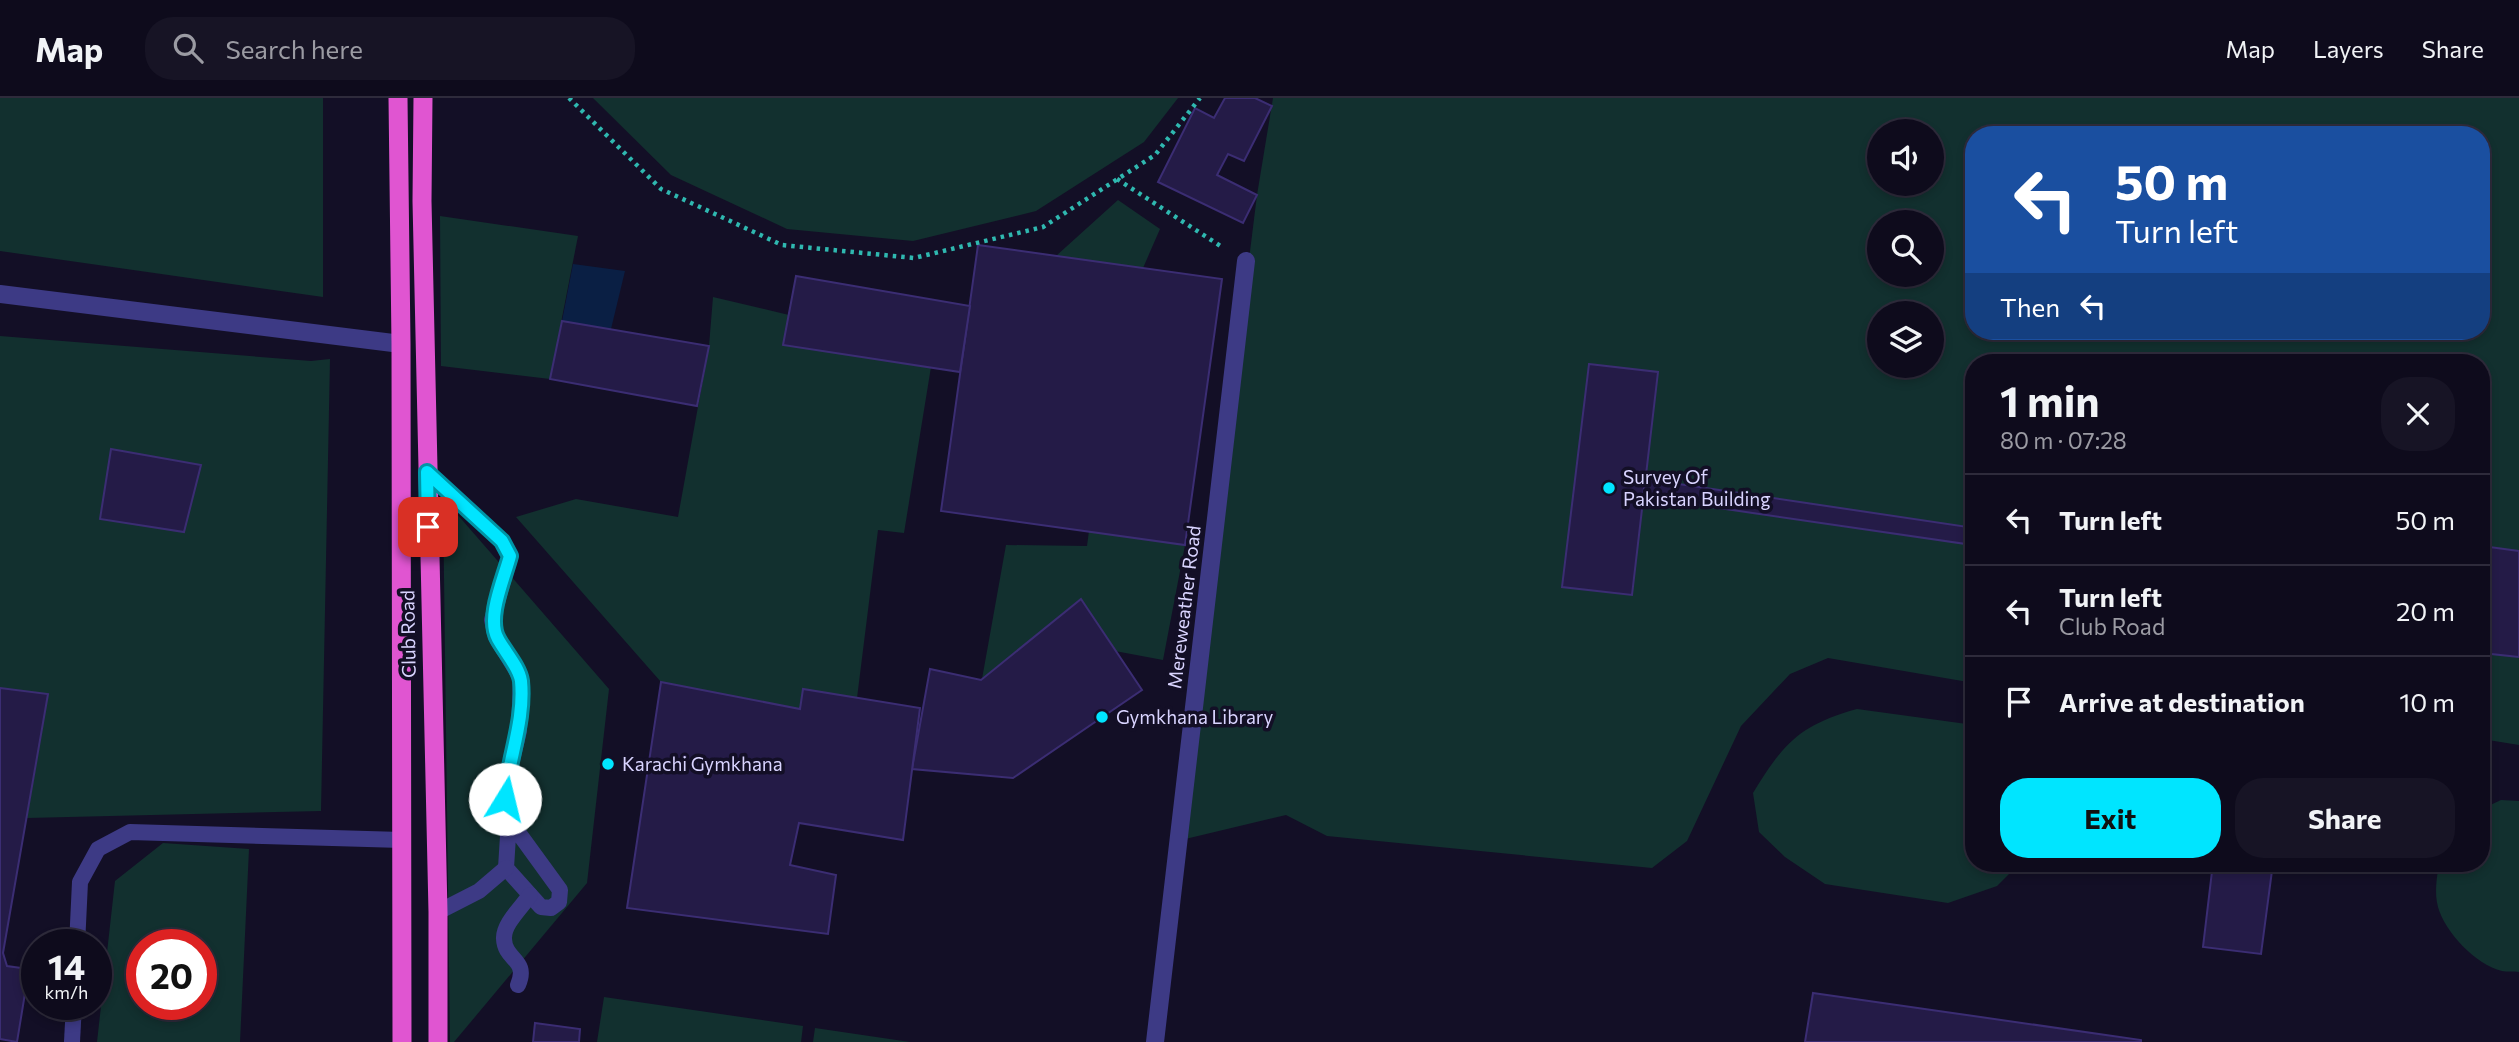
<!DOCTYPE html>
<html lang="en">
<head>
<meta charset="utf-8">
<style>
	:root { --surface:#0e0b1c; --page:#171425; --text:#f1f3f6; --muted:#9b9ba3; --line:#2e2b3b; --accent:#00e5ff }
	body { margin:0; font-family:Commissioner,sans-serif; background:var(--page); color:var(--text); height:100vh; display:flex; flex-direction:column; font-size:26px; white-space:nowrap }
	* { box-sizing:border-box; margin:0 }
	p { font-size:23px; color:var(--muted) }
	.icon { flex:none; width:38px; height:38px; fill:none; stroke:currentColor; stroke-width:2; stroke-linecap:round; stroke-linejoin:round }
	.map { position:relative; flex:1; overflow:hidden }
	.sheet { position:absolute; left:1965px; top:256px; width:525px; height:518px; display:flex; flex-direction:column; background:var(--surface); border-radius:28px; box-shadow:0 4px 10px #0003,0 0 0 2px var(--line) }
	.sheet>* { flex:none }
	.top-card { position:absolute; left:1965px; top:28px; width:525px; height:214px; border-radius:28px; box-shadow:0 4px 10px #0003,0 0 0 2px var(--line); background:#1a4fa0; color:#fff; overflow:hidden }
	.controls { position:absolute; left:1867px; top:21px; display:grid; gap:14px }
	.controls a { display:grid; place-items:center; width:77px; height:77px; border-radius:50%; background:var(--surface); box-shadow:0 4px 10px #0003,0 0 0 2px var(--line); font-size:35px }
	.speed { position:absolute; left:21px; top:831px; display:flex; gap:14px; font-size:35px; font-weight:700; text-align:center }
	.speed>* { display:grid; place-content:center; width:91px; height:91px; border-radius:50%; background:var(--surface); box-shadow:0 4px 10px #0003,0 0 0 2px var(--line); line-height:1 }
	.speed small { font-size:18px; font-weight:400 }
	.speed .limit { border:10px solid #d22; background:#fff; color:#111 }
	.pin { position:absolute; display:grid; place-items:center; width:60px; height:60px; color:#fff; margin:-30px; border-radius:14px; box-shadow:0 4px 10px #0006 }
	.me { position:absolute; width:77px; margin:-38px; rotate:9deg; stroke-linejoin:round; filter:drop-shadow(0 0 5px #0008) }
	.turn { display:flex; align-items:center; gap:24px; height:147px; padding:0 35px; font-size:32px }
	.turn .icon { width:91px; height:91px; stroke-width:2.5 }
	.turn b { display:block; font-size:49px; line-height:60px }
	.then { display:flex; align-items:center; height:66px; padding:0 35px; background:#0003; gap:14px; font-size:26px }
	.round { display:grid; place-items:center; flex:none; width:74px; height:74px; border-radius:28px; background:var(--page) }
	.head { display:flex; align-items:center; justify-content:space-between; height:119px; padding:0 35px }
	h1 { font-size:42px; font-weight:700; line-height:52px }
	.primary-button { display:flex; gap:14px; margin-top:auto; padding:14px 35px }
	.primary-button a { flex:1; height:80px; border-radius:28px; background:var(--accent); color:#111; font-size:28px; font-weight:700; line-height:80px; text-align:center }
	.primary-button a+a { background:var(--page); color:var(--text) }
	ul { padding:0; list-style:none }
	li { display:flex; align-items:center; gap:21px; height:91px; padding:0 35px; border-top:2px solid var(--line) }
	li div { flex:1 }
	li b { display:block; font-size:26px }
	li em { font-style:normal }
	header { display:flex; align-items:center; gap:42px; box-sizing:border-box; height:98px; padding:0 35px; background:var(--surface); border-bottom:2px solid var(--line) }
	header strong { font-size:33px }
	nav { display:flex; gap:38px; margin-inline-start:auto; font-size:24px }
	.search { width:490px; height:63px; background:var(--page); display:flex; align-items:center; gap:18px; box-sizing:border-box; padding:0 24px; border-radius:28px; color:var(--muted); font-size:26px }
	.map>svg:first-child { display:block }
	.green { fill:#12302f; fill-rule:evenodd }
	.water { fill:#0a1f44 }
	.building { fill:#241b47; stroke:#3b2d73; stroke-width:2 }
	.lines { fill:none; stroke-linecap:round; stroke-linejoin:round }
	.path { stroke:#2fb8b0; stroke-width:4.5; stroke-dasharray:3.5 5; stroke-linecap:butt }
	.service { stroke:#3d3a85; stroke-width:16 }
	.minor { stroke:#3d3a85; stroke-width:18 }
	.trunk { stroke:#e055d1; stroke-width:19 }
	.route-casing { stroke:#0095a6; stroke-width:18 }
	.route { stroke:#00e5ff; stroke-width:12 }
	.poi-dot { fill:#00e5ff; stroke:#130f26; stroke-width:2.5 }
	.labels { text-anchor:middle; stroke-width:7; stroke-linejoin:round; paint-order:stroke }
	.poi-label { font-size:19px; fill:#d9d4ff; stroke:#130f26; text-anchor:start }
	.street-label { font-size:19px; fill:#d9d4ff; stroke:#130f26 }
</style>
</head>
<body>
<header>
<strong>Map</strong>
<div class="search"><svg class="icon" aria-label="search" viewBox="0 0 24 24"><circle cx="10" cy="10" r="6"/><path d="M15 15l6 6"/></svg>Search here</div>
<nav><a>Map</a><a>Layers</a><a>Share</a></nav>
</header>
<div class="map">
<svg width="2519" height="944" viewBox="0 0 2519 944">
	<rect width="100%" height="100%" fill="#130f26"/>
	<g class="green">
		<path d="M0 0H323V199L0 153Z"/>
		<path d="M593 0H1178L1144 44 1036 113 913 143 787 131 671 77Z"/>
		<path d="M1273 0H2519V647L2482 641V264H1974V585L1828 560 1790 576 1741 628 1687 743 1652 770 1327 738 1286 717 1177 743 1257 97ZM1880 33H1932V86H1880ZM1974 37H2482V233H1974ZM1880 124H1932V177H1880ZM1880 215H1932V268H1880Z"/>
		<path d="M1118 102 1160 131 1143 170 1056 158Z"/>
		<path d="M440 118 578 138 550 281 441 268Z"/>
		<path d="M713 199 789 217 931 269 904 435 878 432 857 600 803 591 800 611 661 584 516 419 576 401 678 419 709 248Z"/>
		<path d="M0 238 311 263 330 261 321 713 27 720 48 596 0 590Z"/>
		<path d="M443 400 609 591 587 785 454 944H450Z"/>
		<path d="M1089 433 1185 447 1163 562 1115 553 1080 501 982 581 1006 447 1087 448Z"/>
		<path d="M1857 611 1974 627V765H2020L1997 788 1948 805 1825 786 1785 759 1759 734 1753 695C1783 646 1799 627 1857 611Z"/>
		<path d="M2501 702 2519 703V874C2514 873 2507 874 2502 873 2476 867 2445 834 2438 809 2434 794 2437 779 2439 765H2482V711Z"/>
		<path d="M163 745 249 751 240 944H97L115 783ZM142 847H201V906H142Z"/>
		<path d="M604 899 803 928 801 944H597Z"/>
		<path d="M815 930 910 944H813Z"/>
	</g>
	<path class="water" d="M573 166 625 173 611 231 562 223Z"/>
	<g class="building">
		<path d="M1225 0H1255L1272 8 1244 63 1228 56 1217 77 1257 97 1243 125 1158 84 1195 10 1214 20Z"/>
		<path d="M978 147 1222 181 1185 447 941 413Z"/>
		<path d="M796 178 970 208 960 274 783 247Z"/>
		<path d="M562 223 709 248 697 308 550 281Z"/>
		<path d="M1589 266 1658 274 1632 497 1562 489Z"/>
		<path d="M111 351 201 367 184 434 100 421Z"/>
		<path d="M1645 381 1968 429 1966 446 1643 399Z"/>
		<path d="M1969 420 1974 421V458L1965 456Z"/>
		<path d="M2482 448 2519 453V559L2482 555Z"/>
		<path d="M1081 501 1142 592 1013 680 912 671 930 571 981 582Z"/>
		<path d="M661 584 800 611 803 591 920 610 903 742 799 725 790 767 836 777 828 836 627 810Z"/>
		<path d="M0 590 48 596 3 855 7 868 29 871 17 944 0 941Z"/>
		<path d="M2213 765H2273L2261 856 2203 849Z"/>
		<path d="M1813 895 2141 942V944H1805Z"/>
		<path d="M535 925 580 931 579 944H533Z"/>
	</g>
	<g class="lines">
		<g class="path">
			<path d="M569 0 661 91 782 147 914 160 1043 129 1155 57 1200 0"/>
			<path d="M1117 81 1222 149"/>
		</g>
		<g class="service">
			<path d="M427 374 502 443 510 458 492 522 496 539 521 580 519 633 506 687 504 715 560 792 559 804 551 810 541 809 506 770 509 722"/>
			<path d="M438 814 479 793 506 770"/>
			<path d="M77 847 80 784 98 751 130 734 402 742"/>
			<path d="M518 887C529 861 505 863 504 841 503 826 522 809 530 797"/>
			<path d="M72 944 74 906"/>
		</g>
		<g class="minor">
			<path d="M0 196 401 246"/>
			<path d="M1155 944 1246 163"/>
		</g>
		<g class="trunk">
			<path d="M398 0 401 246 402 944"/>
			<path d="M423 0 422 103 438 814V944"/>
		</g>
	</g>
	<g class="lines">
		<defs>
			<path id="route" d="M428 429 427 374 502 443 510 458C504 481 486 520 498 541 505 554 519 569 521 583 525 624 508 661 505 701"/>
		</defs>
		<use href="#route" class="route-casing"/>
		<use href="#route" class="route"/>
	</g>
	<g class="poi-dot">
		<circle cx="1609" cy="390" r="7"/>
		<circle cx="1102" cy="619" r="7"/>
		<circle cx="608" cy="666" r="7"/>
	</g>
	<g class="labels">
		<g class="poi-label">
			<text x="1623" y="386">Survey Of<tspan x="1623" dy="22">Pakistan Building</tspan></text>
			<text x="1116" y="626">Gymkhana Library</text>
			<text x="622" y="673">Karachi Gymkhana</text>
		</g>
		<g class="street-label">
			<text transform="translate(1184 509) rotate(-83)" y="7">Mereweather Road</text>
			<text transform="translate(408 536) rotate(-91)" y="7">Club Road</text>
		</g>
	</g>
</svg>
<div class="controls">
<a><svg class="icon" aria-label="sound" viewBox="0 0 24 24"><path d="M4 9h4l5-4v14l-5-4H4zM17 9q2 3 0 6"/></svg></a>
<a><svg class="icon" aria-label="search" viewBox="0 0 24 24"><circle cx="10" cy="10" r="6"/><path d="M15 15l6 6"/></svg></a>
<a><svg class="icon" aria-label="layers" viewBox="0 0 24 24"><path d="M12 4l9 5-9 5-9-5zM3 14l9 5 9-5"/></svg></a>
</div>
<div class="speed"><div>14<small>km/h</small></div><div class="limit">20</div></div>
<div class="pin" style="left:428px;top:429px;background:#d93025"><svg class="icon" aria-label="arrive" viewBox="0 0 24 24"><path d="M6 21V4h12l-3 4 3 4H6"/></svg></div>
<svg class="me" style="left:505px;top:701px" viewBox="-20 -20 40 40"><circle r="19" fill="#fff"/><path d="M0-13L10 11 0 6-10 11z" fill="#00e5ff"/></svg>
<div class="top-card">
<div class="turn"><svg class="icon" aria-label="left" viewBox="0 0 24 24"><path d="M17 20v-9H6M10 6l-5 5 5 5"/></svg><div><b>50 m</b>Turn left</div></div>
<div class="then">Then<svg class="icon" aria-label="left" viewBox="0 0 24 24"><path d="M17 20v-9H6M10 6l-5 5 5 5"/></svg></div>
</div>
<section class="sheet">
<div class="head"><div><h1>1 min</h1><p>80 m · 07:28</p></div><a class="round"><svg class="icon" aria-label="close" viewBox="0 0 24 24"><path d="M6 6l12 12M18 6L6 18"/></svg></a></div>
<ul>
<li><svg class="icon" aria-label="left" viewBox="0 0 24 24"><path d="M17 20v-9H6M10 6l-5 5 5 5"/></svg><div><b>Turn left</b></div><em>50 m</em></li>
<li><svg class="icon" aria-label="left" viewBox="0 0 24 24"><path d="M17 20v-9H6M10 6l-5 5 5 5"/></svg><div><b>Turn left</b><p>Club Road</p></div><em>20 m</em></li>
<li><svg class="icon" aria-label="arrive" viewBox="0 0 24 24"><path d="M6 21V4h12l-3 4 3 4H6"/></svg><div><b>Arrive at destination</b></div><em>10 m</em></li>
</ul>
<div class="primary-button"><a>Exit</a><a>Share</a></div>
</section>
</div>
</body>
</html>
